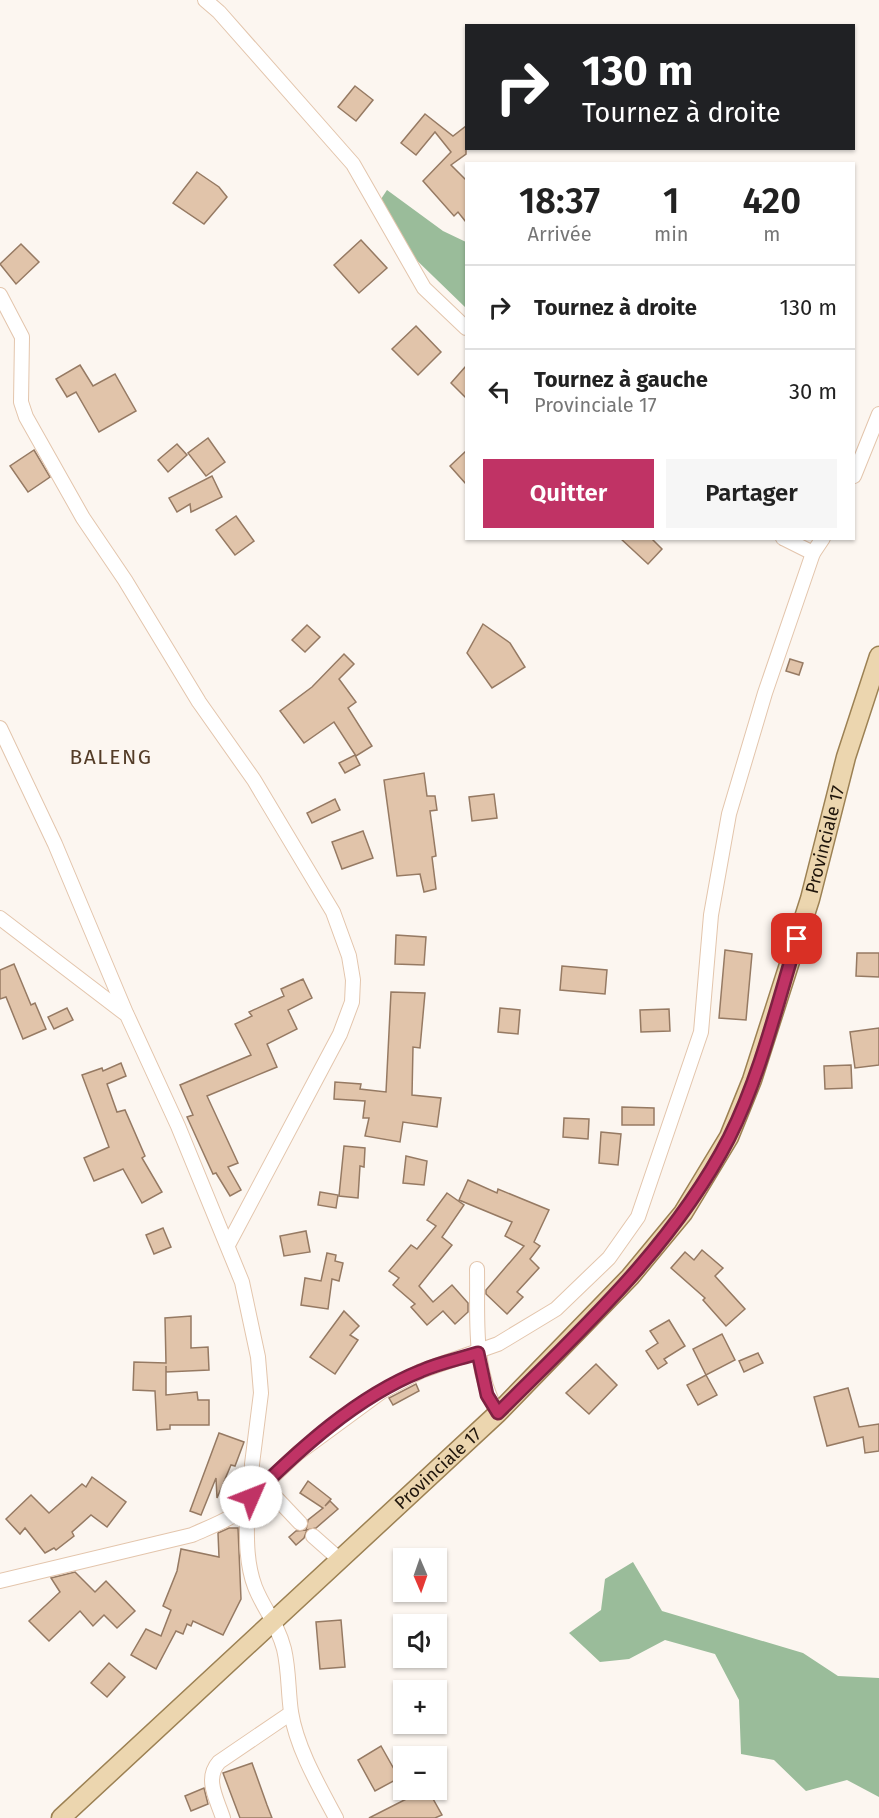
<!DOCTYPE html>
<html lang="fr">
<head>
<meta charset="utf-8">
<style>
	:root { --surface:#fff; --page:#f6f6f6; --text:#222; --muted:#767676; --line:#e0e0e0; --accent:#c03365 }
	body { margin:0; font-family:"Fira Sans",sans-serif; background:var(--page); color:var(--text); height:100vh; display:flex; flex-direction:column; font-size:22px; white-space:nowrap }
	* { box-sizing:border-box; margin:0 }
	p { font-size:20px; color:var(--muted) }
	.icon { flex:none; width:33px; height:33px; fill:none; stroke:currentColor; stroke-width:2; stroke-linecap:round; stroke-linejoin:round }
	.map { position:relative; flex:1; overflow:hidden }
	.panel { position:absolute; left:465px; top:162px; width:390px; height:378px; display:flex; flex-direction:column; background:var(--surface); border-radius:0px; box-shadow:0 2px 4px #0004 }
	.panel>* { flex:none }
	.banner { position:absolute; left:465px; top:24px; width:390px; height:126px; border-radius:0px; box-shadow:0 2px 4px #0004; background:#202124; color:#fff; overflow:hidden }
	.needle { width:39px; rotate:178deg }
	.controls { position:absolute; left:393px; top:1548px; display:grid; gap:12px }
	.controls a { display:grid; place-items:center; width:54px; height:54px; border-radius:0px; background:var(--surface); box-shadow:0 2px 4px #0004; font-size:30px }
	.pin { position:absolute; display:grid; place-items:center; width:51px; height:51px; color:#fff; margin:-26px; border-radius:12px; box-shadow:0 3px 9px #0006 }
	.me { position:absolute; width:66px; margin:-33px; rotate:46deg; stroke-linejoin:round; filter:drop-shadow(0 0 4px #0008) }
	.turn { display:flex; align-items:center; gap:21px; height:126px; padding:0 18px; font-size:27px }
	.turn .icon { width:78px; height:78px; stroke-width:2.5 }
	.turn b { display:block; font-size:42px; line-height:51px }
	.eta { display:flex; justify-content:space-evenly; align-items:center; height:102px; text-align:center }
	.eta b { font-size:36px; font-weight:600; line-height:42px }
	.primary-button { display:flex; gap:12px; margin-top:auto; padding:12px 18px }
	.primary-button a { flex:1; height:69px; border-radius:0px; background:var(--accent); color:#fff; font-size:24px; font-weight:600; line-height:69px; text-align:center }
	.primary-button a+a { background:var(--page); color:var(--text) }
	ul { padding:0; list-style:none }
	li { display:flex; align-items:center; gap:18px; height:84px; padding:0 18px; border-top:2px solid var(--line) }
	li div { flex:1 }
	li b { display:block; font-size:22px }
	li em { font-style:normal }
	.map>svg:first-child { display:block }
	.forest { fill:#9abc9a }
	.building { fill:#e1c4aa; stroke:#967a63; stroke-width:1.5 }
	.lines { fill:none; stroke-linecap:round; stroke-linejoin:round }
	.minor-casing { stroke:#e3c5ac; stroke-width:16 }
	.major-casing { stroke:#9c8153; stroke-width:21 }
	.minor { stroke:#fff; stroke-width:14 }
	.major { stroke:#ecd6af; stroke-width:18 }
	.route-casing { stroke:#7d2142; stroke-width:15 }
	.route { stroke:#c03365; stroke-width:10 }
	.labels { text-anchor:middle; stroke-width:4.5; stroke-linejoin:round; paint-order:stroke }
	.street-label { font-size:18px; fill:#1f150b; stroke:#fcf6f0 }
	.quarter-label { font-size:21px; letter-spacing:1.5px; fill:#543c27; stroke:#fcf6f0 }
</style>
</head>
<body>
<div class="map">
<svg width="879" height="1818" viewBox="0 0 879 1818">
	<rect width="100%" height="100%" fill="#fcf6f0"/>
	<g class="forest">
		<path d="M387 190 443 231 466 242V308L402 246 377 205Z"/>
		<path d="M633 1562 662 1611 803 1653 838 1676 879 1678V1797L847 1780 806 1791 774 1760 741 1754 739 1700 715 1654 665 1640 629 1659 600 1662 569 1633 601 1610 605 1579Z"/>
	</g>
	<g class="building">
		<path d="M355 86 373 100 356 121 338 107Z"/>
		<path d="M425 114 453 136 466 126V154L451 165 466 180V222L458 212 454 216 423 181 451 152 435 132 416 155 401 143Z"/>
		<path d="M197 172 219 187 227 197 204 224 173 203Z"/>
		<path d="M361 240 387 268 359 293 334 265Z"/>
		<path d="M21 244 39 262 16 284 0 264Z"/>
		<path d="M416 326 441 352 418 375 392 349Z"/>
		<path d="M80 365 93 386 115 374 136 411 99 432 76 392 67 397 56 379Z"/>
		<path d="M466 366V398L451 383Z"/>
		<path d="M208 438 225 462 206 476 188 453Z"/>
		<path d="M177 444 187 455 168 472 158 460Z"/>
		<path d="M34 450 50 477 28 492 10 466Z"/>
		<path d="M466 451V484L450 466Z"/>
		<path d="M212 476 222 497 191 512 190 504 177 512 169 498Z"/>
		<path d="M236 516 254 541 235 555 216 530Z"/>
		<path d="M620 538H651L662 549 648 564Z"/>
		<path d="M483 624 510 643 525 667 492 688 467 653Z"/>
		<path d="M307 625 320 637 305 652 292 640Z"/>
		<path d="M344 654 354 664 339 679 356 702 348 708 372 746 356 756 334 722 304 743 280 711 312 687Z"/>
		<path d="M790 659 803 663 799 675 786 671Z"/>
		<path d="M355 755 360 765 345 773 339 763Z"/>
		<path d="M424 773 427 796H435L437 810 430 811 436 856 432 857 436 889 424 892 420 874 397 876 384 780Z"/>
		<path d="M494 794 497 818 472 821 469 797Z"/>
		<path d="M335 799 340 810 312 823 307 813Z"/>
		<path d="M363 831 373 858 342 869 332 842Z"/>
		<path d="M396 935 426 937 424 965 395 964Z"/>
		<path d="M725 950 752 954 746 1020 719 1018Z"/>
		<path d="M857 953H879V977L856 976Z"/>
		<path d="M14 964 31 1005 35 1003 46 1029 23 1039 6 997 0 999V970Z"/>
		<path d="M562 966 607 970 605 994 560 990Z"/>
		<path d="M303 979 312 998 288 1010 297 1029 267 1044 277 1067 207 1096 238 1163 228 1167 241 1190 230 1196 216 1173 213 1174 187 1117 193 1115 180 1085 251 1055 235 1024 252 1016 249 1012 284 996 281 989Z"/>
		<path d="M391 992 425 993 420 1048 413 1047 412 1095 441 1098 437 1127 403 1122 400 1142 365 1136 369 1118H363L365 1101 334 1099 335 1082 361 1084 360 1089 386 1092Z"/>
		<path d="M67 1008 73 1020 54 1029 48 1017Z"/>
		<path d="M500 1008 520 1010 518 1034 498 1032Z"/>
		<path d="M669 1009 670 1031 641 1032 640 1010Z"/>
		<path d="M879 1028V1065L855 1068 850 1032Z"/>
		<path d="M121 1063 126 1076 107 1084 117 1112 125 1110 145 1156 142 1158 162 1192 142 1203 123 1169 94 1181 84 1158 109 1147 82 1075 102 1068 103 1071Z"/>
		<path d="M851 1065 852 1088 825 1089 824 1066Z"/>
		<path d="M622 1107 654 1108V1125H622Z"/>
		<path d="M564 1118 589 1119 588 1139 563 1137Z"/>
		<path d="M601 1132 621 1134 618 1165 599 1163Z"/>
		<path d="M344 1146 365 1148 364 1167 360 1166 358 1198 339 1196Z"/>
		<path d="M406 1156 427 1161 424 1185 403 1183Z"/>
		<path d="M468 1180 497 1193 498 1189 549 1210 534 1242 540 1246 530 1259 539 1268 517 1292 523 1297 507 1314 486 1294V1290L524 1246 505 1236 512 1222 459 1200Z"/>
		<path d="M320 1192 338 1195 336 1208 318 1205Z"/>
		<path d="M447 1193 464 1205 442 1237 452 1245 419 1286 433 1302 452 1285 468 1303V1312L455 1324 443 1311 427 1325 411 1307 415 1304 393 1285 399 1278 389 1271 411 1245 417 1249 436 1226 427 1220Z"/>
		<path d="M163 1228 171 1247 154 1254 146 1235Z"/>
		<path d="M306 1231 310 1252 284 1256 280 1236Z"/>
		<path d="M702 1250 723 1268 715 1276 745 1309 726 1326 703 1300 705 1298 671 1268 685 1252 694 1260Z"/>
		<path d="M327 1253 336 1255 335 1261 343 1263 339 1281 332 1279 328 1309 301 1305 305 1278 321 1281Z"/>
		<path d="M344 1311 359 1326 350 1335 358 1340 335 1374 310 1357Z"/>
		<path d="M191 1316V1348L208 1347 209 1370 166 1372V1366V1395L197 1392 198 1400H209V1425H170V1429L157 1430 155 1391 133 1390 134 1362 166 1363 165 1318Z"/>
		<path d="M669 1320 685 1346 664 1359 667 1363 658 1369 646 1351 658 1343 650 1331Z"/>
		<path d="M722 1334 735 1360 706 1375 693 1349Z"/>
		<path d="M758 1353 763 1363 744 1372 739 1361Z"/>
		<path d="M596 1364 617 1385 589 1414 566 1393Z"/>
		<path d="M706 1375 717 1395 698 1405 687 1385Z"/>
		<path d="M416 1384 419 1391 393 1405 389 1398Z"/>
		<path d="M848 1388 859 1427 879 1424V1451L865 1453 863 1437 827 1446 814 1397Z"/>
		<path d="M219 1433 244 1442 235 1466 231 1465 217 1498 216 1478 201 1515 190 1511Z"/>
		<path d="M92 1477 126 1502 107 1527 91 1515 72 1532 74 1536 56 1550 54 1548 45 1553 25 1528 20 1534 6 1519 31 1495 49 1513 82 1484 86 1487Z"/>
		<path d="M308 1481 331 1499 325 1506 330 1501 338 1509 316 1528 307 1530 304 1538 296 1545 289 1537 296 1531 306 1530 308 1520 323 1508 300 1493Z"/>
		<path d="M229 1528H238L241 1599 223 1635 193 1621 191 1626 187 1624 183 1634 176 1631 156 1669 131 1655 146 1629 161 1636 171 1610 163 1606 177 1571 181 1549 219 1557 218 1533Z"/>
		<path d="M75 1572 95 1592 106 1581 135 1611 117 1628 104 1615 93 1626 80 1611 49 1641 29 1621 60 1592 51 1578Z"/>
		<path d="M341 1620 345 1667 320 1669 316 1622Z"/>
		<path d="M109 1663 125 1677 107 1697 91 1683Z"/>
		<path d="M381 1746 399 1778 375 1791 358 1760Z"/>
		<path d="M252 1763 267 1805 272 1818H240L223 1773Z"/>
		<path d="M204 1788 208 1804 191 1811 185 1796Z"/>
		<path d="M424 1790H428L442 1815 435 1818H369Z"/>
	</g>
	<g class="lines">
		<defs>
			<g id="minor">
				<path d="M205 0 219 12 353 164 424 288 466 328"/>
				<path d="M0 295 22 337 21 402 26 417 83 518 125 580 199 702 254 780 333 912 349 956 353 980 352 1002 340 1034 228 1245"/>
				<path d="M854 476 879 414"/>
				<path d="M783 538 813 553"/>
				<path d="M0 728 55 844 126 1013"/>
				<path d="M0 918 127 1015 178 1126 242 1282 258 1357 261 1393 252 1464 251 1497"/>
				<path d="M477 1269C478 1318 472 1370 498 1413"/>
				<path d="M264 1485 300 1523"/>
				<path d="M247 1505C247 1532 245 1561 255 1587 264 1610 277 1622 284 1649 289 1670 288 1691 291 1712 297 1749 319 1786 336 1818"/>
				<path d="M313 1536 339 1559"/>
				<path d="M0 1581 192 1535C211 1526 241 1517 251 1497L298 1453 381 1392 421 1371 498 1344 556 1309 609 1258 638 1217 701 1032 711 915 729 814 765 693 813 553 823 538"/>
				<path d="M223 1818C217 1799 204 1779 219 1762L291 1713"/>
			</g>
			<g id="major">
				<path id="s1" d="M61 1818 498 1413 630 1277 683 1213 729 1137 752 1080 810 899 846 757 879 656"/>
			</g>
		</defs>
		<use href="#minor" class="minor-casing"/>
		<use href="#major" class="major-casing"/>
		<use href="#minor" class="minor"/>
		<use href="#major" class="major"/>
	</g>
	<g class="lines">
		<defs>
			<path id="route" d="M251 1497C300 1449 356 1397 421 1371 439 1363 459 1359 478 1353L487 1395 498 1413C582 1329 674 1245 729 1138 760 1076 777 1005 797 939"/>
		</defs>
		<use href="#route" class="route-casing"/>
		<use href="#route" class="route"/>
	</g>
	<g class="labels">
		<g class="street-label">
			<text dy="6" stroke="none"><textPath href="#s1" startOffset="1270">Provinciale 17</textPath></text>
			<text dy="6" stroke="none"><textPath href="#s1" startOffset="514">Provinciale 17</textPath></text>
		</g>
		<g class="quarter-label">
			<text x="111" y="764">BALENG</text>
		</g>
	</g>
</svg>
<div class="controls">
<a><svg class="needle" viewBox="-14 -14 28 28"><path d="M0-13l5 13h-10z" fill="#e53935"/><path d="M0 13l5-13h-10z" fill="#767676"/></svg></a>
<a><svg class="icon" aria-label="sound" viewBox="0 0 24 24"><path d="M4 9h4l5-4v14l-5-4H4zM17 9q2 3 0 6"/></svg></a>
<a>+</a>
<a>−</a>
</div>
<div class="pin" style="left:797px;top:939px;background:#d93025"><svg class="icon" aria-label="arrive" viewBox="0 0 24 24"><path d="M6 21V4h12l-3 4 3 4H6"/></svg></div>
<svg class="me" style="left:251px;top:1497px" viewBox="-20 -20 40 40"><circle r="19" fill="#fff"/><path d="M0-13L10 11 0 6-10 11z" fill="#c03365"/></svg>
<div class="banner">
<div class="turn"><svg class="icon" aria-label="right" viewBox="0 0 24 24"><path d="M7 20v-9h11M14 6l5 5-5 5"/></svg><div><b>130 m</b>Tournez à droite</div></div>
</div>
<section class="panel">
<div class="eta">
<div><b>18:37</b><p>Arrivée</p></div>
<div><b>1</b><p>min</p></div>
<div><b>420</b><p>m</p></div>
</div>
<ul>
<li><svg class="icon" aria-label="right" viewBox="0 0 24 24"><path d="M7 20v-9h11M14 6l5 5-5 5"/></svg><div><b>Tournez à droite</b></div><em>130 m</em></li>
<li><svg class="icon" aria-label="left" viewBox="0 0 24 24"><path d="M17 20v-9H6M10 6l-5 5 5 5"/></svg><div><b>Tournez à gauche</b><p>Provinciale 17</p></div><em>30 m</em></li>
</ul>
<div class="primary-button"><a>Quitter</a><a>Partager</a></div>
</section>
</div>
</body>
</html>
